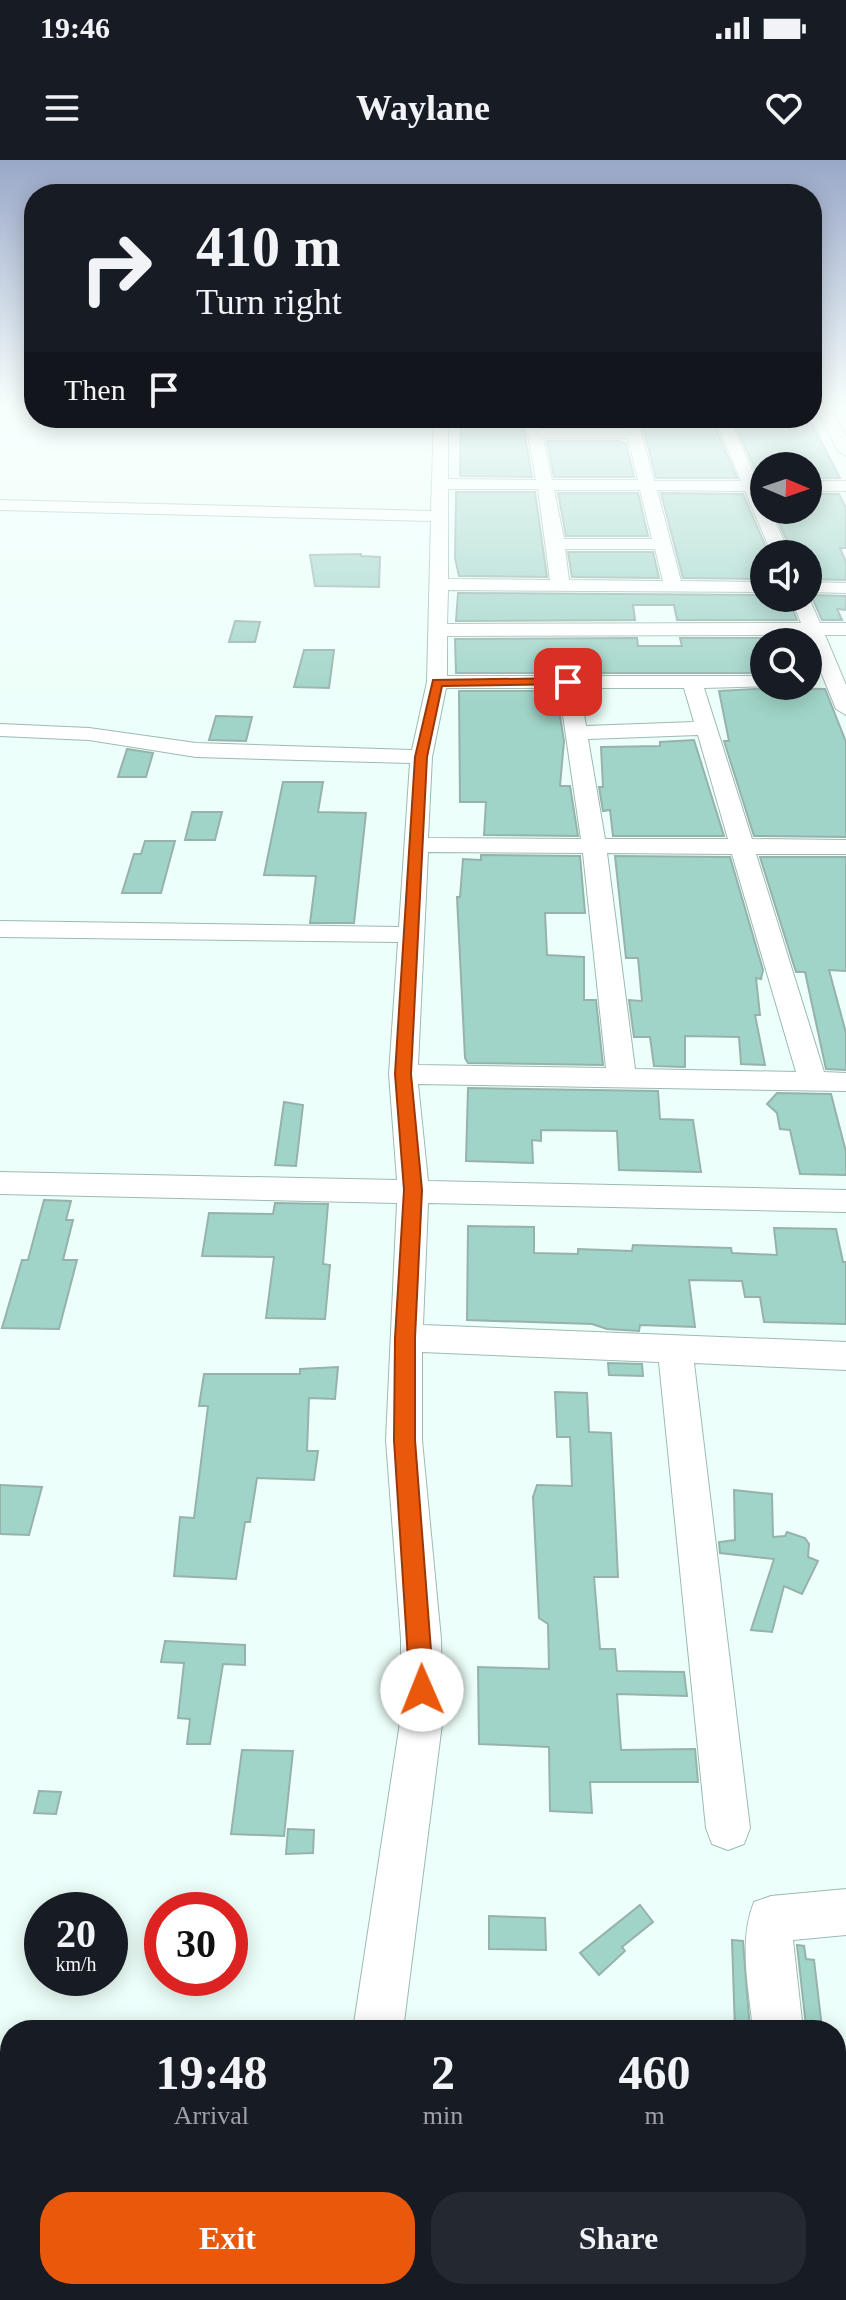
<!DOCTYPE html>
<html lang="en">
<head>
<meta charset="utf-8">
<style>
	:root { --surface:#171b24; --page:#242831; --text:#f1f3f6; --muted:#9ea1a6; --accent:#ea580c }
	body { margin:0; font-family:Georgia,serif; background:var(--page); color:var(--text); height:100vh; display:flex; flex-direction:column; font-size:30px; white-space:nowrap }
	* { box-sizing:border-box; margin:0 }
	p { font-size:26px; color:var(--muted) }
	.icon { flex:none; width:44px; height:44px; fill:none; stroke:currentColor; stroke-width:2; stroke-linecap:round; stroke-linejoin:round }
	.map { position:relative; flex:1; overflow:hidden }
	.drawer { position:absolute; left:0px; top:1860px; width:846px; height:280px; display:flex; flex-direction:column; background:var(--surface); border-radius:32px 32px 0 0; box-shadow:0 4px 20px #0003 }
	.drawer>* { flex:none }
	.guide { position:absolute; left:24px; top:24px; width:798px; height:244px; border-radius:32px; box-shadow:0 4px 20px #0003; background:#171b24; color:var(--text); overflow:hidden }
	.needle { width:52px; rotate:92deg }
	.fabs { position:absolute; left:750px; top:292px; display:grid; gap:16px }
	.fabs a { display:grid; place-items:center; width:72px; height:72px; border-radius:50%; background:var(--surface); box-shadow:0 4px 20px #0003; font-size:40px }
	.speed { position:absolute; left:24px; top:1732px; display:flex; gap:16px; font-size:40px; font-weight:700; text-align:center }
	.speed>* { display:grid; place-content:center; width:104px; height:104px; border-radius:50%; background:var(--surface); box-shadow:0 4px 20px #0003; line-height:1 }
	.speed small { font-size:20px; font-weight:400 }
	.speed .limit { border:12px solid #d22; background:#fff; color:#111 }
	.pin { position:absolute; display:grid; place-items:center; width:68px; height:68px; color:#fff; margin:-34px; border-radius:16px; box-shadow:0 4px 12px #0006 }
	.me { position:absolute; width:88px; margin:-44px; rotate:359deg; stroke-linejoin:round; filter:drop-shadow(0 0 6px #0008) }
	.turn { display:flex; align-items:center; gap:28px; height:168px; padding:0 40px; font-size:36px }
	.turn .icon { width:104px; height:104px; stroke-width:2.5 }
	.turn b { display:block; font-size:56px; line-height:68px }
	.then { display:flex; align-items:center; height:76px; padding:0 40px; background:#0003; gap:16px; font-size:30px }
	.eta { display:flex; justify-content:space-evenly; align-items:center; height:136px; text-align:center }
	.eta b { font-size:48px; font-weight:700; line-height:56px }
	.button { display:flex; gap:16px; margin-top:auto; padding:16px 40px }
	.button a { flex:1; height:92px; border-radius:32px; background:var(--accent); color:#fff; font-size:32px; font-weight:700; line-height:92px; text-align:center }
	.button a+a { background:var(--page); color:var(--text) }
	.status { display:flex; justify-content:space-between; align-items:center; height:56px; padding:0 40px; background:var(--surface); direction:ltr }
	.status svg { height:22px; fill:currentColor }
	header { display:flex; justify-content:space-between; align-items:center; height:104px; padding:0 40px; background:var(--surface); font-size:36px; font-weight:700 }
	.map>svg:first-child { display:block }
	.building { fill:#a0d4c8; stroke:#96b2ab; stroke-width:2 }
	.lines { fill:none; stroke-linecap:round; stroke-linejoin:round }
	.minor-casing { stroke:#9dbab2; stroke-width:2 }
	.minor { fill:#fff; fill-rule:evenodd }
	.route { fill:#ea580c; stroke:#983908; stroke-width:2 }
</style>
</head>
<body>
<div class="status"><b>19:46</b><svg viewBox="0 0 49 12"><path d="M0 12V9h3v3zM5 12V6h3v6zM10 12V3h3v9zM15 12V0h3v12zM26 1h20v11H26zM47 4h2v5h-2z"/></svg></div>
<header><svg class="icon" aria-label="menu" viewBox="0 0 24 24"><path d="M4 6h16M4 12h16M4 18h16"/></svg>Waylane<svg class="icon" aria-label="heart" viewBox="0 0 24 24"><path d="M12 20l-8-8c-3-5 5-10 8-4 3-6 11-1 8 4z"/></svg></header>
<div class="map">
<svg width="846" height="2140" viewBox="0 0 846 2140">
	<rect width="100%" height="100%" fill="#edfffa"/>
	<g class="building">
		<path d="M481 258H522L532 317 460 316 461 259Z"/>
		<path d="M809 258 840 318H808V305L764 306V318H759L733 260 808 261Z"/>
		<path d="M648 259 712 260 737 318H656L643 267 650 266Z"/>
		<path d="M547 281H620L626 284 634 317H554Z"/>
		<path d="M456 332H535L547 417 459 416 455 398Z"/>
		<path d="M558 333H638L648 376H566Z"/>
		<path d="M661 333 743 334 769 394H764V419L683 418Z"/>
		<path d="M808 334H839L846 348V388H840L846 402V420L808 419V394H793L773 350H808Z"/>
		<path d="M568 392H653L659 418 572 417Z"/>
		<path d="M361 394V396L380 397 379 427 315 426 310 395Z"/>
		<path d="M458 433 764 435V438H788L797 460H677L674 445H633L635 460 456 461Z"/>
		<path d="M811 435 846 436V450L837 449 842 460H822Z"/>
		<path d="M235 461 260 462 255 482H229Z"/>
		<path d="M637 478 638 486H682L680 478H804L806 482H759L764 513H456L455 479Z"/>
		<path d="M304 490H334L329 528 294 527Z"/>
		<path d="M773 528 825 529 846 582V677L754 676 724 581H729L719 531Z"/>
		<path d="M459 531H556L564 581 560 626H570L578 676 484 675 486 642H460Z"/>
		<path d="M216 556 252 557 246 581 209 580Z"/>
		<path d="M694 580 724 676H613L610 650 603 651 599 627H603L601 587 660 586V582Z"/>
		<path d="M127 589 153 593 146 617H118Z"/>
		<path d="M283 622H323L318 652 366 653 354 763H310L316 716 264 715Z"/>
		<path d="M192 652H222L215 680H185Z"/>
		<path d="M145 681H175L161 733H122L134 694H141Z"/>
		<path d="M481 695 580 696 585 753H545L547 795 584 797V840H596L603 905 468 903 465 898 457 737H460L463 699 481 700Z"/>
		<path d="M615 696 730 697 763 810 761 819 756 818 760 855H755L765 905 741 904 739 877 685 876V907L654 906 650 877H634L629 840 642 841 638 798H626Z"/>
		<path d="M760 697H846V811L829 810 846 873V910L826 909 805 812H796Z"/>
		<path d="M468 928 658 931 660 959 693 960 701 1012 619 1010 617 971 541 970V981L532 980 533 1003 466 1001Z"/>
		<path d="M777 933 831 934 846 992V1015L800 1014 790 970 780 969 777 953 767 944Z"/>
		<path d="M284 942 303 945 296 1006 275 1005Z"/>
		<path d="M44 1040 71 1041 66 1060H73L63 1100H77L59 1169 2 1168 22 1100H28Z"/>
		<path d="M275 1043 328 1044 323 1104 330 1105 325 1159 266 1158 274 1097 202 1096 209 1053 273 1054Z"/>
		<path d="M468 1066 534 1067V1093L578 1094V1089L632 1091 633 1085 731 1088 732 1093 777 1095 774 1068 836 1069 843 1102H846V1164L764 1162 760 1137H745L742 1121 689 1120 695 1167 640 1165 639 1171 607 1169 592 1164 467 1160Z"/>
		<path d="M608 1203 642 1204 643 1216 609 1215Z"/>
		<path d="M338 1207 335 1239 309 1238 307 1291H318L314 1320 257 1318 250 1362H245L236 1419 174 1416 180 1357 194 1358 208 1246H199L204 1214H300V1209Z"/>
		<path d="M555 1232 587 1233 589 1272 611 1273 618 1417H594L600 1489H615L617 1511 684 1512 687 1536 617 1534 621 1590 695 1589 698 1622H590L592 1653 550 1651 549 1587 479 1584 478 1507 549 1509 548 1464 539 1458 533 1337 537 1325 572 1326 570 1277H557Z"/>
		<path d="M0 1325 42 1327 29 1375 0 1374Z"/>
		<path d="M734 1330 772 1334 773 1377 785 1376 787 1372 805 1378 809 1384 808 1397 818 1401 802 1434 784 1426 772 1472 751 1470 774 1399 720 1393 719 1382 735 1380Z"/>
		<path d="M165 1481 245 1485V1505L223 1504 210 1584H187L190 1559 178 1558 184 1503 161 1502Z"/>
		<path d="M242 1590 293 1591 284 1676 231 1674Z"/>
		<path d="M39 1631 61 1632 56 1654 34 1653Z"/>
		<path d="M288 1669 314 1670 313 1693 286 1694Z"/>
		<path d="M640 1745 653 1762 622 1787 625 1791 599 1815 580 1793Z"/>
		<path d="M489 1756 545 1758 546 1790 489 1789Z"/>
		<path d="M732 1780 743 1781 750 1870H735Z"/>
		<path d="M797 1785 804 1786 806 1799 814 1800 822 1868 806 1866Z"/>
	</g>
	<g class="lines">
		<defs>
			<g id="minor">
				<path d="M815 246H829L846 277V296L838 291Z"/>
				<path d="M434 258H448V319L536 320 525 258H539L541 269H626L623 258H637L654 321H741L715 258H729L757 321H764V350H770L790 394H772L745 331 657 330 681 421 764 422V432L448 430 447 464 801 463 791 438 808 436 820 463H846V475H825L846 525V555L836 549 806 475 447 476V516H764V526H771L704 528 752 679 846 680V694H756L824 912 846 913V931L418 924 428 1021 846 1030V1052L428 1043 423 1165 846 1182V1210L694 1203 750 1668 744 1684 728 1690 712 1684 706 1668 659 1202 422 1192V1280L441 1479 443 1556 403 1870H353L401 1556V1479L386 1280 397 1043 0 1034V1012L397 1020 389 914 398 782 0 777V761L399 767 410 603 196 597 89 580 0 576V564L89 568 196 583 412 590 427 522 431 361 0 350V340L431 351ZM543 278H628L638 320H552ZM448 329H538L550 420 448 419ZM554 330H640L652 379H564ZM565 389H655L663 421 569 420ZM446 528H559L581 679 428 678 432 597ZM579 528H684L694 562 586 566ZM698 575 728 679H605L588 579ZM428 692 583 693 606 908 418 905ZM607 693 732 694 796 912 635 909Z"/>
				<rect x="808" y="321" width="38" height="10"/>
				<path d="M808 422 846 423V433L808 432Z"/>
				<path d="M846 1729V1775L793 1780 803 1870H753C749 1828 738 1782 754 1742L771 1736Z"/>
				<path d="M0 2082 10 2085V2130H30L10 2139 0 2136Z"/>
				<path d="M38 2130H118L122 2140H42Z"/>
				<rect x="333" y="2130" width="54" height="10"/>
				<path d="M779 2130H833L834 2140H780Z"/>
			</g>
		</defs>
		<use href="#minor" class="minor-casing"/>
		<use href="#minor" class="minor"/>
	</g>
	<linearGradient id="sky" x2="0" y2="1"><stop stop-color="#99a7c8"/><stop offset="0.45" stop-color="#f7fffd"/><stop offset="1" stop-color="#f7fffd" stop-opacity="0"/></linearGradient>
	<rect width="846" height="546" fill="url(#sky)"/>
	<path class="route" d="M568 518 572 524 442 526 427 597 411 914 422 1030 415 1178V1280L434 1530 430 1538 422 1541 413 1538 410 1530 394 1280 395 1178 404 1030 395 914 415 597 433 520Z"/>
</svg>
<div class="fabs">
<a><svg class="needle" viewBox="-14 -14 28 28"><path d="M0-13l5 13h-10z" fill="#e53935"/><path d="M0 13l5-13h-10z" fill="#9ea1a6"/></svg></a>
<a><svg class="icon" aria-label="sound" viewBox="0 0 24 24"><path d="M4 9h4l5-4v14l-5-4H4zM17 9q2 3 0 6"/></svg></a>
<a><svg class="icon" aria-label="search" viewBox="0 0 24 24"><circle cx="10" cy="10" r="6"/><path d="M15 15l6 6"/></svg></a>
</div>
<div class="speed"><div>20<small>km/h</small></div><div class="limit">30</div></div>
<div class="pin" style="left:568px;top:522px;background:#d93025"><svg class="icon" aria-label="arrive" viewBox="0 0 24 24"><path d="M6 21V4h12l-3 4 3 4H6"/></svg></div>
<svg class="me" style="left:422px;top:1530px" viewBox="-20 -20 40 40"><circle r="19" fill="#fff"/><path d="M0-13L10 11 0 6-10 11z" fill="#ea580c"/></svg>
<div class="guide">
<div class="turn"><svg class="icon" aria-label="right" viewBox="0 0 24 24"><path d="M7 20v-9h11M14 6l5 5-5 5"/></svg><div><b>410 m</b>Turn right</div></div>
<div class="then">Then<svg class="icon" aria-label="arrive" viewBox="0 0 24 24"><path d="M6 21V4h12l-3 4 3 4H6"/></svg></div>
</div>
<section class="drawer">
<div class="eta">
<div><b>19:48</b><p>Arrival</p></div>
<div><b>2</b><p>min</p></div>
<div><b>460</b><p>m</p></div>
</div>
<div class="button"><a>Exit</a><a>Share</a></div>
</section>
</div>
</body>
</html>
